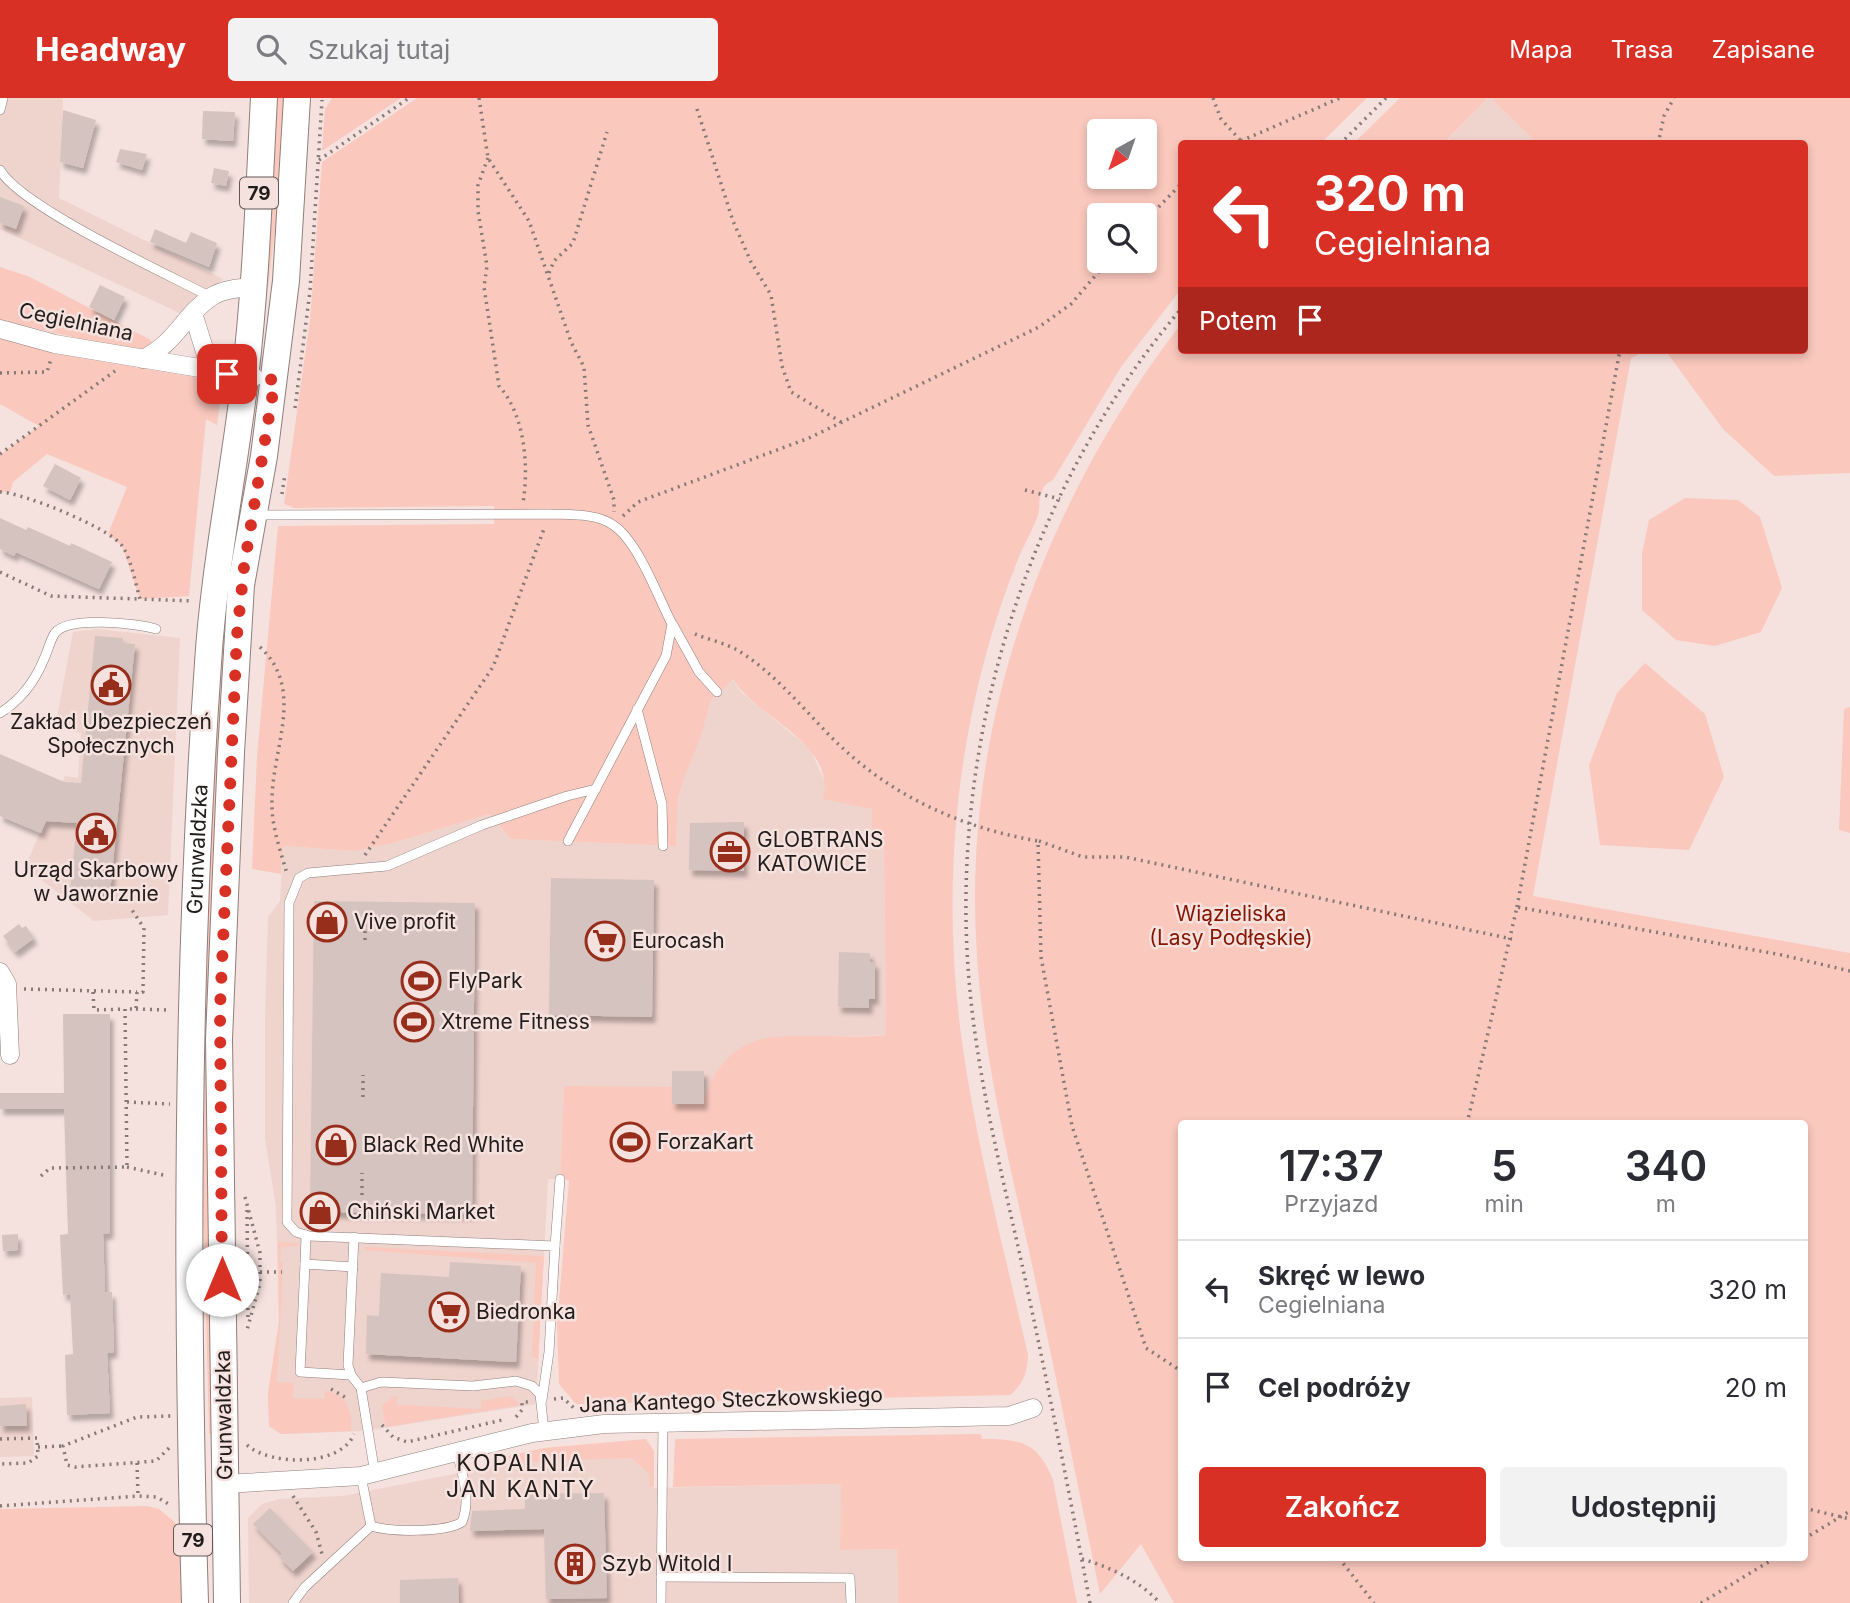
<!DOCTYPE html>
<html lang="pl">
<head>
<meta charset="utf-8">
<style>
	:root { --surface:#fff; --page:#f2f2f3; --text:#2b2b33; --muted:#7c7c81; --line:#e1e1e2; --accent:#d93025 }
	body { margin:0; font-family:Inter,sans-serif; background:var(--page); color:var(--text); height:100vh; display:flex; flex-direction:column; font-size:26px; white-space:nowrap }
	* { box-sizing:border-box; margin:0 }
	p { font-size:23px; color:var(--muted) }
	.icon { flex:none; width:38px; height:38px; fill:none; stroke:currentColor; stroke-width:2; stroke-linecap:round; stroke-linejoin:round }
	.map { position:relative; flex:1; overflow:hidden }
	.side { position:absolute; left:1178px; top:1022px; width:630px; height:441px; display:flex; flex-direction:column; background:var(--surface); border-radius:7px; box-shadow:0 4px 10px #0003 }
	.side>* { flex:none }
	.banner { position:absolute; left:1178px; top:42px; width:630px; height:214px; border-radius:7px; box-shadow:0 4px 10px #0003; background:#d93025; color:#fff; overflow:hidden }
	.needle { width:46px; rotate:220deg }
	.fabs { position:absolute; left:1087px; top:21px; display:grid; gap:14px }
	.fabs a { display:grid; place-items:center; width:70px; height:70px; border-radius:7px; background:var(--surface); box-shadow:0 4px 10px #0003; font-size:35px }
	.pin { position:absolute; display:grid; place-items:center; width:60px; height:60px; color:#fff; margin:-30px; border-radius:14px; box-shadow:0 4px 10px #0006 }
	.me { position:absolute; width:77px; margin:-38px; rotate:0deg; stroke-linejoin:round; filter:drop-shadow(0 0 5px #0008) }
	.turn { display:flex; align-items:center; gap:24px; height:147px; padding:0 21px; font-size:32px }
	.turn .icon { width:91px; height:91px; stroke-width:2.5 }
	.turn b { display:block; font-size:49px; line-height:60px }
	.then { display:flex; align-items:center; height:66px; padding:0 21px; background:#0003; gap:14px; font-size:26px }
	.eta { display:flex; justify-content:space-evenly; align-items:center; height:119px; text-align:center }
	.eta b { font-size:42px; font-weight:600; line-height:49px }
	.button { display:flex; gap:14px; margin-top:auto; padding:14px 21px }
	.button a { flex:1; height:80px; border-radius:7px; background:var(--accent); color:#fff; font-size:28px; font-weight:600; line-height:80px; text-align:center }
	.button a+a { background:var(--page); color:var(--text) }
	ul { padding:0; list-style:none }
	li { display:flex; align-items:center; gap:21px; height:98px; padding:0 21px; border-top:2px solid var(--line) }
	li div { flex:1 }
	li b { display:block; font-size:26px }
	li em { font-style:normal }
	header { display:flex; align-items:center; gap:42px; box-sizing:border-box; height:98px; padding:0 35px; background:var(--accent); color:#fff }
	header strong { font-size:33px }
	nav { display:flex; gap:38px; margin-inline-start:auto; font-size:24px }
	.search { width:490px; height:63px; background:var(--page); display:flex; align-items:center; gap:18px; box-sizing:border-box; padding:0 24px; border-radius:7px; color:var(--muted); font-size:26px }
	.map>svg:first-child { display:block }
	.built { fill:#efd3cd }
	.green { fill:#fac8bd; fill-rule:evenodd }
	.building { fill:#d5c3bf; filter:url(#shadow) }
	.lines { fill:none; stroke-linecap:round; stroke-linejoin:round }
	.lane-casing { stroke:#8f7e7b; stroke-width:10 }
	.street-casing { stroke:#8f7e7b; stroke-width:19 }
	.primary-casing { stroke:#8f7e7b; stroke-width:28 }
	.path { stroke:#857976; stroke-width:3.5; stroke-dasharray:2 5; stroke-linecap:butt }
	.lane { stroke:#fff; stroke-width:9 }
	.street { stroke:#fff; stroke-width:18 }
	.primary { stroke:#fff; stroke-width:26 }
	.route { stroke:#d93025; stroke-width:12; stroke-dasharray:0 21.6 }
	.labels { text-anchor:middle; stroke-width:5; stroke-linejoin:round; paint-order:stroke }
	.shield { fill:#f5e2de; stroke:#615755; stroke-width:2 }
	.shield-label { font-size:19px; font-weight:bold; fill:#221c1a }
	.street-label { font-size:21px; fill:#221c1a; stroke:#f5e2de }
	.poi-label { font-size:21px; fill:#221c1a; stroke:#f5e2de; text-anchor:start }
	.park-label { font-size:21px; fill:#861602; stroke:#f5e2de }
	.neighbourhood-label { font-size:23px; letter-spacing:2px; fill:#221c1a; stroke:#f5e2de }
</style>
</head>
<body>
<header>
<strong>Headway</strong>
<div class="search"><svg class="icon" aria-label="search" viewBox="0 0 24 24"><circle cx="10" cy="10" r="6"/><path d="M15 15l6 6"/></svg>Szukaj tutaj</div>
<nav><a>Mapa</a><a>Trasa</a><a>Zapisane</a></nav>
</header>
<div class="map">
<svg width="1850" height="1505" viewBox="0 0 1850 1505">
	<defs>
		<filter id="shadow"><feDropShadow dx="3.5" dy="6" stdDeviation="2" flood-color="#0004"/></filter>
	</defs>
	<rect width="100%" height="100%" fill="#f5e2de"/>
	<g class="built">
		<path d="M0 0H63L59 100 223 181 186 218 0 131Z"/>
		<path d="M1488 0H1491L1537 45 1444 46Z"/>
		<path d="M97 531 180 540 168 817 94 823 25 769 65 678 78 680 81 635 55 630 73 534Z"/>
		<path d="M732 581 742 595 810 651 827 688 872 711V741L884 745 886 937 764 941 704 1006H672L671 989H564L560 1081H548L536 1306 364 1333 281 1336 269 1328 268 1296 279 1224 276 1109 265 1041V920L268 819 280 803 283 748 355 753 393 745 489 716 511 741 676 748 678 702 683 683 701 639 711 602Z"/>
		<path d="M32 1299 34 1358 0 1359V1300Z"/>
		<path d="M631 1360 649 1376 651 1390 842 1386 840 1452 897 1451 898 1505H249L248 1420 262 1406 280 1401 343 1398 524 1362Z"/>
	</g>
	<g class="green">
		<path d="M275 0H286L282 71 261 249Z"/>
		<path d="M332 0H401L322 53 325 11Z"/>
		<path d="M417 0H1367L1321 45 1181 46V191L1121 269 1053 382C1047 385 1044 387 1042 393 1038 400 1040 406 1039 413 1035 429 1024 446 1018 461 956 616 939 787 963 951 978 1054 1005 1156 1028 1257 1027 1275 1024 1285 1010 1297L576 1306 559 1286 557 1227 569 1082 560 1081 564 988 672 989V1006H704C707 977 735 945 766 940 805 935 847 941 886 937L884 746 872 742V711L823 701C837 645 757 621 733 581L711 602 701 639 683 683 678 702 676 748 511 741 489 716 393 745 355 753 283 748 281 776 252 771 257 658 278 428 494 426V408L295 410 284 406 310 222 322 64ZM1099 33H1144V79H1099ZM1099 117H1144V163H1099Z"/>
		<path d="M1400 0H1488L1444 45H1354Z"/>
		<path d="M1491 0H1850V375L1774 378 1723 331 1665 252H1804V46L1537 45Z"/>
		<path d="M0 169 30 179 149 241 153 245 140 252 124 251 0 222Z"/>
		<path d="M1181 226V252H1647L1631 260 1533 798 1850 855V1505H1174L1141 1446 1100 1496C1077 1384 1055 1273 1031 1162 1007 1055 981 950 976 840 965 618 1047 400 1181 226ZM1181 1026H1804V1460H1181Z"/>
		<path d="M0 240 75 259 206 281 222 291 217 327 206 321 189 498 140 501 122 448 108 436 127 389 47 356 13 384 10 394H0V357L39 328 0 306Z"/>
		<path d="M254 314 229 508 213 1336H209L204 1136 199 1080 200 938 220 535Z"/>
		<path d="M1685 400 1738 402 1760 419 1782 490 1761 534 1715 548 1676 542 1642 512V456L1649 422Z"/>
		<path d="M1645 565 1705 616 1724 679 1689 752 1600 747 1589 667 1617 595Z"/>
		<path d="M1850 609V735L1839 732 1844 611Z"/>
		<path d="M278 1144 298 1145V1148L281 1149 280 1164 283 1165 277 1284 294 1285 293 1300 324 1301 325 1293C347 1296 353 1313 351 1333L281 1336 269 1328 268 1296 279 1224Z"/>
		<path d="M366 1149 544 1158 538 1261 532 1258 536 1165 365 1152Z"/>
		<path d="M394 1298H397V1307L481 1311V1303L511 1298 520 1307 386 1329 382 1308Z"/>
		<path d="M981 1336 982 1341C1021 1341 1038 1344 1053 1382L1077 1505H898L897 1451 840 1452 841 1386 673 1389 675 1341Z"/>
		<path d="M646 1341 654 1353V1389L650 1390 649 1376 631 1360 509 1364 508 1358 544 1350Z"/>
		<path d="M147 1408 159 1411 179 1428 183 1505H0V1411Z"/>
	</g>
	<g class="building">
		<path d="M63 12 96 22 83 70 60 64Z"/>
		<path d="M203 13 235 14 233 43 202 41Z"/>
		<path d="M120 51 147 56 142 72 116 64Z"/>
		<path d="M214 70 229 73 226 88 211 85Z"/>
		<path d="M0 99 24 108 16 131 0 125Z"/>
		<path d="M155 131 186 145 191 134 217 145 209 169 150 144Z"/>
		<path d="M100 187 125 199 114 222 89 209Z"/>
		<path d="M55 366 81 380 70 402 43 388Z"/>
		<path d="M0 420 26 432 28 429 70 448 71 445 112 464 99 491 16 454 14 458 0 451Z"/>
		<path d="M95 538 123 540V545L135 546 110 795 70 791 77 725 46 723 41 735 0 718V656L64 684 81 685Z"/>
		<path d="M744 724V773L689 772 690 725Z"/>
		<path d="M551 780 654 782 652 919 549 917Z"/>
		<path d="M314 803 475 805 472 1116 310 1114Z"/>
		<path d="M19 826 22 830 26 828 34 840 15 854 3 838Z"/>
		<path d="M839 854 870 855V864H875V901H869V910L838 909Z"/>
		<path d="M63 916H110V1135L103 1136 105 1194H112L114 1254 107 1255 110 1315 67 1317 65 1257 73 1256 70 1196 63 1197 60 1137 68 1136 64 1011H0V995H64Z"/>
		<rect x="672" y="973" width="32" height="33"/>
		<path d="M18 1136V1152L3 1153 2 1137Z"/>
		<path d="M450 1164 521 1168 516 1264 366 1256 367 1217 379 1218 381 1175 449 1179Z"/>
		<path d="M26 1306 27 1328H0V1308Z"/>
		<path d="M604 1395 607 1500 546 1501 544 1431 470 1433 472 1413 525 1411V1396Z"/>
		<path d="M270 1410 313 1454 293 1473 279 1459 282 1456 253 1426Z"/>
		<path d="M458 1480 459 1505H400V1482Z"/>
	</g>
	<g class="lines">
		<defs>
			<g id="lane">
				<path d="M0 12 3 0"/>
				<path d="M0 72C21 109 167 176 211 199"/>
				<path d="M257 417 549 416C569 417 596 415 613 427 638 443 658 499 672 526L666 558 568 743"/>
				<path d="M673 527 699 574 717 594"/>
				<path d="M637 611 662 706 663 748"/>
				<path d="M0 615C21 602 35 583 44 561 48 553 50 542 55 535 68 518 137 525 156 531"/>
				<path d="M354 1139 348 1267 351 1277 361 1290 375 1376"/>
				<path d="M555 1148 560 1081"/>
				<path d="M305 1166 306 1137"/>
				<path d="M351 1277 300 1274 305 1166 353 1169"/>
				<path d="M361 1290 381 1284 473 1288 516 1283 532 1288 540 1296 544 1333"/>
				<path d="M542 1302 549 1254 555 1148 309 1138 296 1134 287 1124 289 805 299 780 308 775 387 768 482 727 567 698 596 691"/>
				<path d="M361 1378 371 1428"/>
				<path d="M371 1428C390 1434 445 1435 462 1424 471 1403 463 1376 457 1355"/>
				<path d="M661 1479 850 1480 851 1505"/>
				<path d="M293 1505 305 1489 371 1428"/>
				<path d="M661 1505 663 1325"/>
			</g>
			<g id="street">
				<path d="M193 215 211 273"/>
				<path d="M0 231 55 246 254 279"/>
				<path d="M143 261C177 244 183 218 211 199 223 191 240 190 254 189"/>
				<path d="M0 874 7 886 10 957"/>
				<path d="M225 1386 361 1378 532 1335 604 1326 1009 1318 1033 1310"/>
			</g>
			<g id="primary">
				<path id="s1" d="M195 1505C186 1191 186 879 208 565 214 470 234 375 245 280 256 187 259 93 264 0"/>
				<path d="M227 1505 219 941 231 655 241 487 264 358 286 183 297 0"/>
			</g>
		</defs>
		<use href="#lane" class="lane-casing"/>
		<use href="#street" class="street-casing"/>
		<use href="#primary" class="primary-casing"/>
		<g class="path">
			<path d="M479 0 488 60 529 123 571 244 584 269 588 327 614 402V414"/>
			<path d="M1213 0 1221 21 1241 43 1239 46"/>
			<path d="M697 11 733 123 751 164 771 197 782 268 791 294 841 324"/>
			<path d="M1241 43 1340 0"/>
			<path d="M1340 46 1386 0"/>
			<path d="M1658 46 1664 18 1674 0"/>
			<path d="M488 60 478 87V113L487 168 484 189 499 288C525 317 529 368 523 405"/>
			<path d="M319 62 409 0"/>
			<path d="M1144 124 1181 86"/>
			<path d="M549 175 554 163 573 145 607 34"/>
			<path d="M0 275 47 274 51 261"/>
			<path d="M295 310 310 193 322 2"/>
			<path d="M0 356 115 273"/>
			<path d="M1025 392 1060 401"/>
			<path d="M0 394C21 394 113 431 123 449 132 464 135 484 140 501L193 503"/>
			<path d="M282 396 285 376"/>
			<path d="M623 418 638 404 809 340 1039 229 1071 206 1108 163"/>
			<path d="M0 474 51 498 139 501"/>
			<path d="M695 536C709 542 726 545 739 553 782 580 811 622 848 655 902 703 968 731 1038 743L1041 859 1072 1028 1146 1250 1181 1273"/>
			<path d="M260 549C307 593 270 653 272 708 272 730 281 754 287 776"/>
			<path d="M1039 743 1083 759H1125L1512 841"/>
			<path d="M365 757 493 569 545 428"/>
			<path d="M1517 809 1620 252"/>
			<path d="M365 842V821"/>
			<path d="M24 891 137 894"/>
			<path d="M93 894 94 912 125 911"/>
			<path d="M136 911 169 912"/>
			<path d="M363 999V977"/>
			<path d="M127 1004 170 1006"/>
			<path d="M1467 1026 1517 809 1782 857 1850 873"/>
			<path d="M127 1069 168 1078"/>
			<path d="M41 1078 50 1070 127 1069 125 911H136L137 894H143L144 830 132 812"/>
			<path d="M362 1097V1075"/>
			<path d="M245 1099 260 1155V1185L247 1232"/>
			<path d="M247 1112 248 1223"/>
			<path d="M260 1174H282"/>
			<path d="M331 1291 348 1301"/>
			<path d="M554 1301 563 1300 576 1312"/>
			<path d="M516 1319 522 1312V1304H529"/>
			<path d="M382 1327 393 1339 407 1344 502 1322"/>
			<path d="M0 1341 37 1340 38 1358 28 1365 0 1366"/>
			<path d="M247 1347C270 1368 341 1369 354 1336"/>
			<path d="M38 1349 63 1348"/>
			<path d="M169 1350 156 1363 75 1369 67 1367 63 1348 137 1319 171 1318"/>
			<path d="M137 1365 138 1398"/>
			<path d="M293 1398 316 1434 322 1456"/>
			<path d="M0 1408 138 1398 157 1399 170 1407"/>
			<path d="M1804 1410 1850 1421"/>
			<path d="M1804 1441 1850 1413"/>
			<path d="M1339 1460 1374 1505"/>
			<path d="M1082 1461C1110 1469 1140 1483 1160 1505"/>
			<path d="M1090 1505C1069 1393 1047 1282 1023 1171 1001 1071 975 972 968 869 952 636 1029 390 1181 211"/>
			<path d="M1701 1505 1775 1460"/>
		</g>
		<use href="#lane" class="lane"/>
		<use href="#street" class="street"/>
		<use href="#primary" class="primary"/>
	</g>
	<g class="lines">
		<path class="route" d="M222 1182 220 910 237 537 244 469 275 282 227 276"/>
	</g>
	<defs>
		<symbol id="civic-ring" viewBox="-11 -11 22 22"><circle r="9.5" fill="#f5e2de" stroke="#972e1c" stroke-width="1.5"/><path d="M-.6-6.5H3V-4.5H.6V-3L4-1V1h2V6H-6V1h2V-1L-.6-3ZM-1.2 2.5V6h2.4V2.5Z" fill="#972e1c"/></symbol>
		<symbol id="office-ring" viewBox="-11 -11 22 22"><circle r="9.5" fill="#f5e2de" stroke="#972e1c" stroke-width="1.5"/><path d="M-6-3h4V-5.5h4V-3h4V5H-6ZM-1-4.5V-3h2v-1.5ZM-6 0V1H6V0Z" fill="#972e1c"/></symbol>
		<symbol id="shop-ring" viewBox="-11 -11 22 22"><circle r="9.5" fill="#f5e2de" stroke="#972e1c" stroke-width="1.5"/><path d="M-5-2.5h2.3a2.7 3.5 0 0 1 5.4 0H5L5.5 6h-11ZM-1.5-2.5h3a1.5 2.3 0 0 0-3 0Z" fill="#972e1c"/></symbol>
		<symbol id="supermarket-ring" viewBox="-11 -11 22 22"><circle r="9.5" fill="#f5e2de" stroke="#972e1c" stroke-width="1.5"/><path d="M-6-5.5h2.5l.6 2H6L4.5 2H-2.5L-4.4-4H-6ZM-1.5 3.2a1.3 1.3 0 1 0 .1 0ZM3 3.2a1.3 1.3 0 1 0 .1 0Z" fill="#972e1c"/></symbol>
		<symbol id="stadium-ring" viewBox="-11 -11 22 22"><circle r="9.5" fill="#f5e2de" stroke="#972e1c" stroke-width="1.5"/><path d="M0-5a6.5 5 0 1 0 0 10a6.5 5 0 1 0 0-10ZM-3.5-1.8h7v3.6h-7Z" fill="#972e1c"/></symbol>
		<symbol id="building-ring" viewBox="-11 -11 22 22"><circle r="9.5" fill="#f5e2de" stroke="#972e1c" stroke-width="1.5"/><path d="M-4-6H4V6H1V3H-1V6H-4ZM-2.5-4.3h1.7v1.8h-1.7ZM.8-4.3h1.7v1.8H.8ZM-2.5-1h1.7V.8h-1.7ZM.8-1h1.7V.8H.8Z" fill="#972e1c"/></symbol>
	</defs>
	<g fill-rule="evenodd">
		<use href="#civic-ring" x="89" y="565" width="44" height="44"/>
		<use href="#civic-ring" x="74" y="713" width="44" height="44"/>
		<use href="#office-ring" x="708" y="732" width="44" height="44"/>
		<use href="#shop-ring" x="305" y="802" width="44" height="44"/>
		<use href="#supermarket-ring" x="583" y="821" width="44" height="44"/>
		<use href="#stadium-ring" x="399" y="861" width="44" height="44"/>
		<use href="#stadium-ring" x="392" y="902" width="44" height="44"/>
		<use href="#stadium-ring" x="608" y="1022" width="44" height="44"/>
		<use href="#shop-ring" x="314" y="1025" width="44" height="44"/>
		<use href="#shop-ring" x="298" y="1092" width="44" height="44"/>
		<use href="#supermarket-ring" x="427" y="1192" width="44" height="44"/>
		<use href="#building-ring" x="553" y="1444" width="44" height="44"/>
	</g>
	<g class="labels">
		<g class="shield">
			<rect x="240" y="79.5" width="38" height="31" rx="5"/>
			<rect x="174" y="1426.5" width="38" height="31" rx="5"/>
		</g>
		<g class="shield-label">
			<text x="259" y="102">79</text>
			<text x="193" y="1449">79</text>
		</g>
		<g class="street-label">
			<text transform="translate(76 224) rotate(12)" y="7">Cegielniana</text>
			<text dy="7" stroke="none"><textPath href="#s1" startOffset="754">Grunwaldzka</textPath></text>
			<text transform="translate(731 1302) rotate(-2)" y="7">Jana Kantego Steczkowskiego</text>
			<text transform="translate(224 1317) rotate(-91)" y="7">Grunwaldzka</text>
		</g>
		<g class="poi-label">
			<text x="111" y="631" text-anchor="middle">Zakład Ubezpieczeń<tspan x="111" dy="24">Społecznych</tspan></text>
			<text x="757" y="749">GLOBTRANS<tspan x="757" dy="24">KATOWICE</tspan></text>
			<text x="96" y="779" text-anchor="middle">Urząd Skarbowy<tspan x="96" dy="24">w Jaworznie</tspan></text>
			<text x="354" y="831">Vive profit</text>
			<text x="632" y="850">Eurocash</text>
			<text x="448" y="890">FlyPark</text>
			<text x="441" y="931">Xtreme Fitness</text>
			<text x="657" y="1051">ForzaKart</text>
			<text x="363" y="1054">Black Red White</text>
			<text x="347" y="1121">Chiński Market</text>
			<text x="476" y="1221">Biedronka</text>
			<text x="602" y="1473">Szyb Witold I</text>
		</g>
		<g class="park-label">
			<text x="1231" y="823">Wiązieliska<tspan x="1231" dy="24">(Lasy Podłęskie)</tspan></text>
		</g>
		<g class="neighbourhood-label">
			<text x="521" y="1373">KOPALNIA<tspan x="521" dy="26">JAN KANTY</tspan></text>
		</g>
	</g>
</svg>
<div class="fabs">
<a><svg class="needle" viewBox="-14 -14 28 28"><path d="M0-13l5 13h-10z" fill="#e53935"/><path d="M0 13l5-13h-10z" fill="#7c7c81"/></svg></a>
<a><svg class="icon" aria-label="search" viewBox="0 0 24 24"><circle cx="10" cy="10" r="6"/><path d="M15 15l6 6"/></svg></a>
</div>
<div class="pin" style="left:227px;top:276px;background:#d93025"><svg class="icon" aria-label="arrive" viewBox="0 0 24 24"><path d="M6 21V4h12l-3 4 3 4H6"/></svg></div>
<svg class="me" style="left:222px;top:1182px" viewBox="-20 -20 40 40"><circle r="19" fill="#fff"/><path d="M0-13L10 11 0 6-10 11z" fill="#d93025"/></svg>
<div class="banner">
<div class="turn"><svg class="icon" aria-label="left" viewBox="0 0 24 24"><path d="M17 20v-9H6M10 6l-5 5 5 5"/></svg><div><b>320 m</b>Cegielniana</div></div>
<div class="then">Potem<svg class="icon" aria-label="arrive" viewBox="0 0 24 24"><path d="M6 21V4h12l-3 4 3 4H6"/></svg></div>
</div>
<section class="side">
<div class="eta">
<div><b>17:37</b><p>Przyjazd</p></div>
<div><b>5</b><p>min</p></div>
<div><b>340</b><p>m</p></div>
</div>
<ul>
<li><svg class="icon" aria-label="left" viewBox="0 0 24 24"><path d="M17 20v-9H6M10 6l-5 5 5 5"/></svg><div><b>Skręć w lewo</b><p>Cegielniana</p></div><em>320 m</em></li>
<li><svg class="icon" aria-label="arrive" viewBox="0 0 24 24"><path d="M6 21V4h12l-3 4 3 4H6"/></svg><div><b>Cel podróży</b></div><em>20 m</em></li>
</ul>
<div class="button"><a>Zakończ</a><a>Udostępnij</a></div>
</section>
</div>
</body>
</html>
